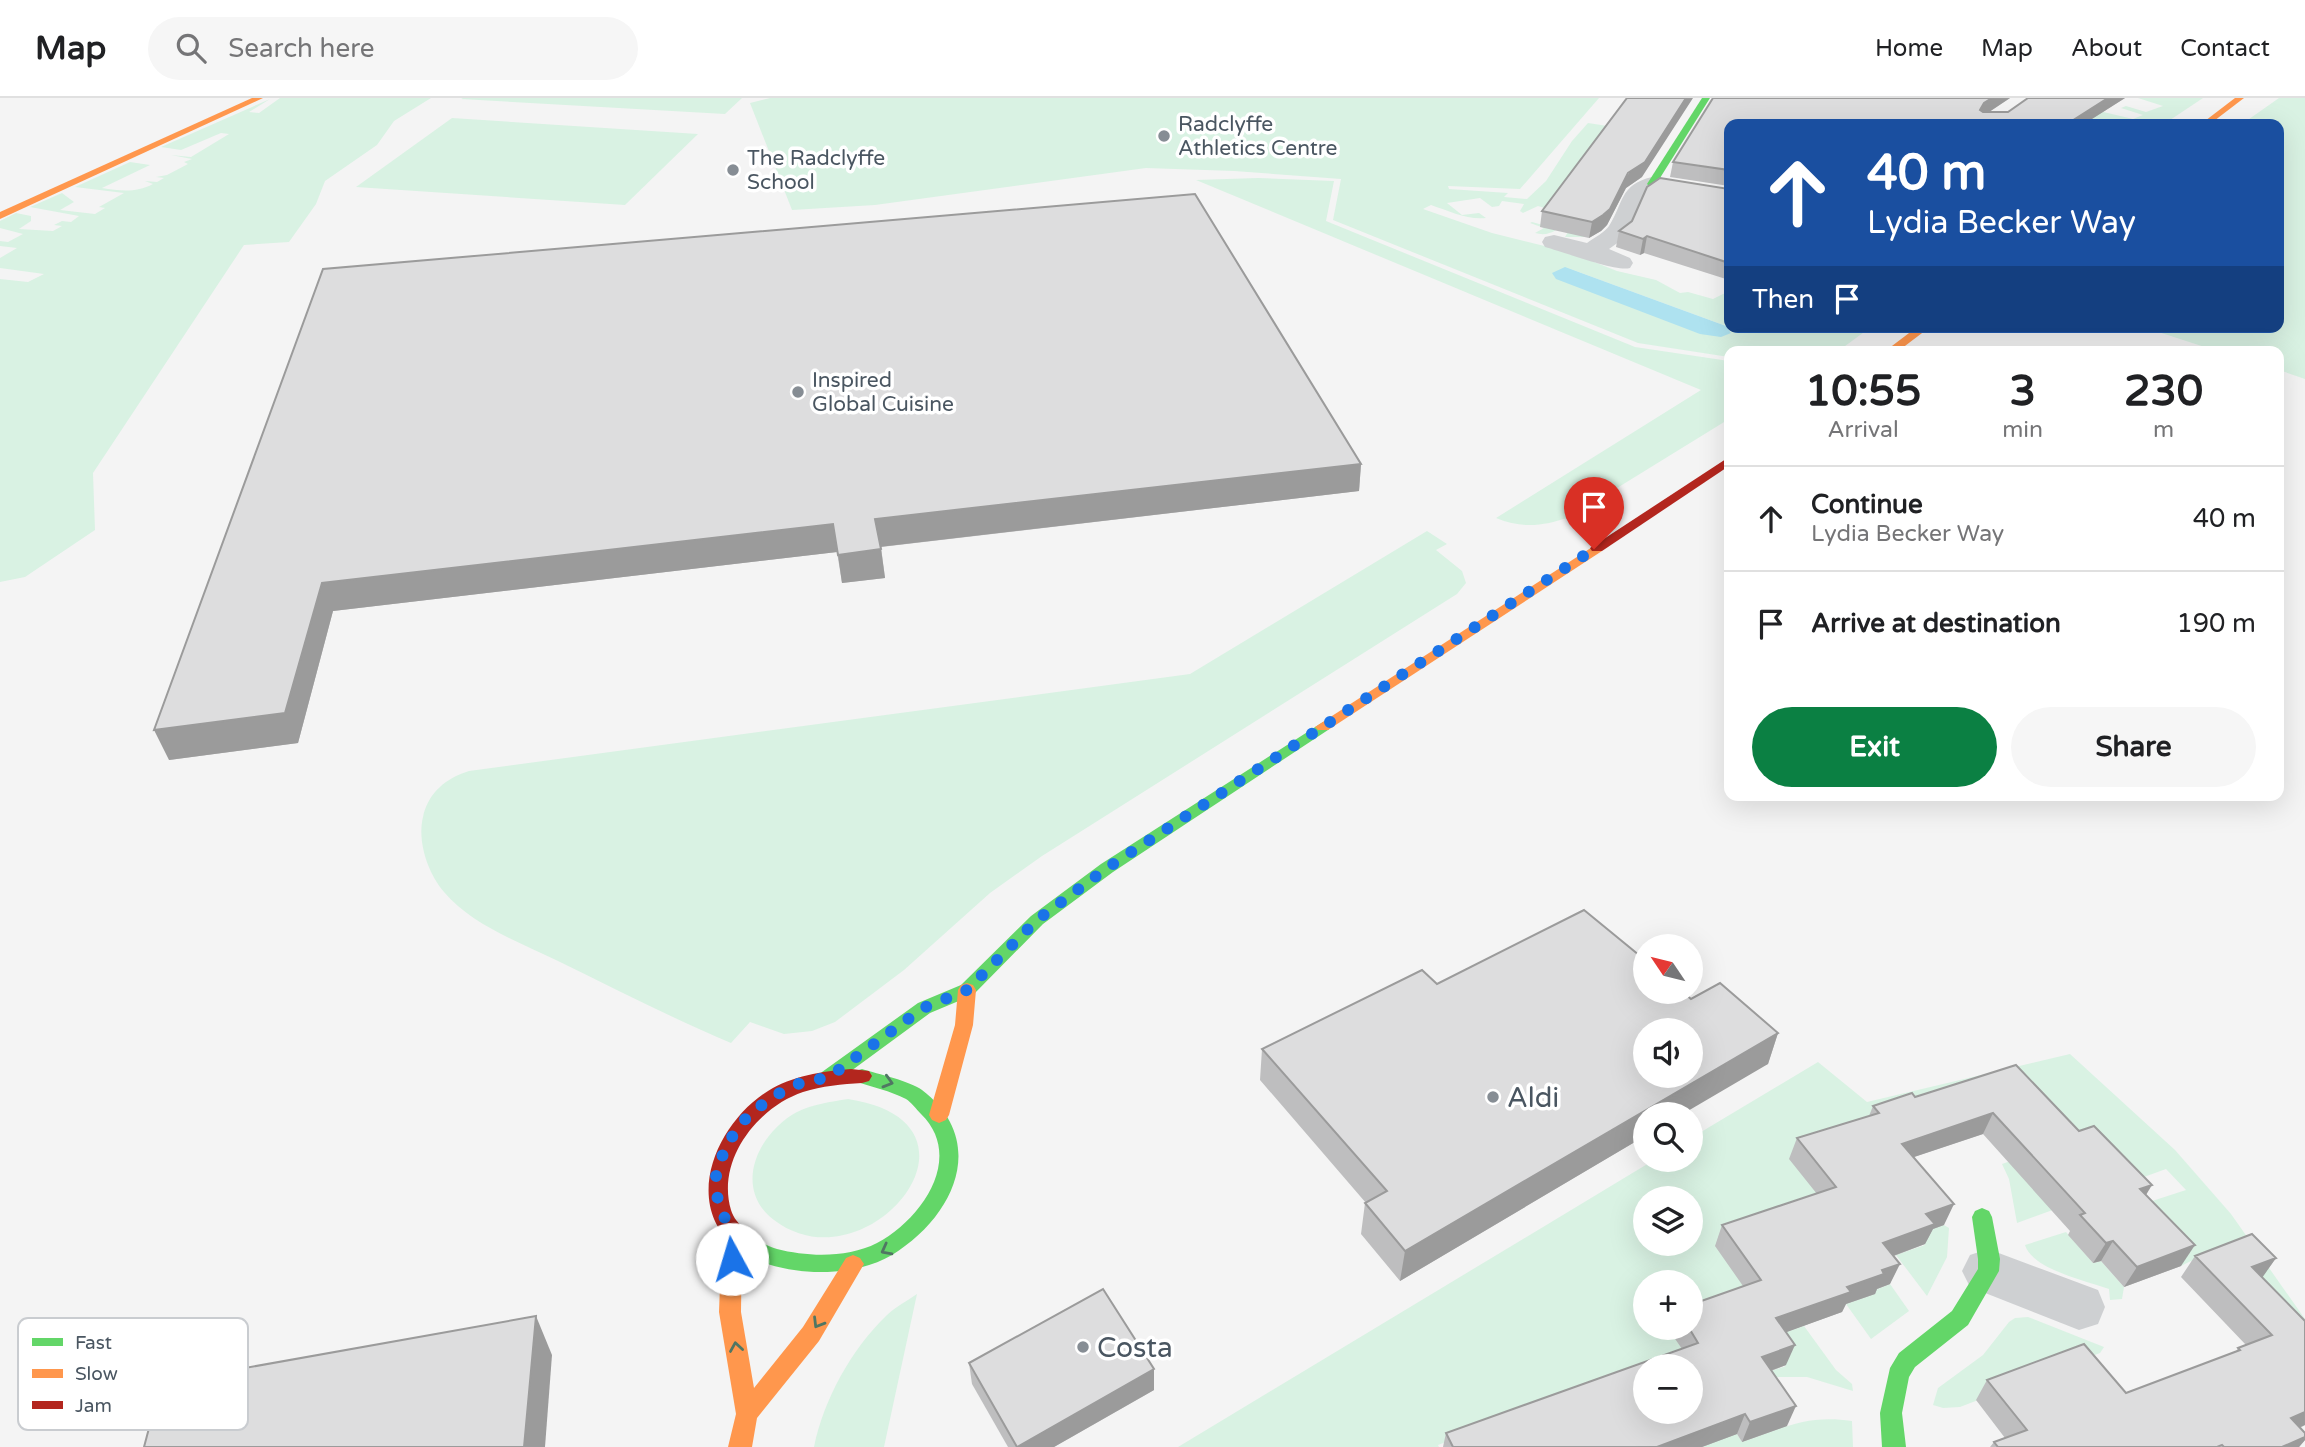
<!DOCTYPE html>
<html lang="en">
<head>
<meta charset="utf-8">
<style>
	:root { --surface:#fff; --page:#f6f6f6; --text:#202124; --muted:#757577; --line:#e0e0e0; --accent:#0b8043 }
	body { margin:0; font-family:"Varela Round",sans-serif; background:var(--page); color:var(--text); height:100vh; display:flex; flex-direction:column; font-size:26px; white-space:nowrap }
	* { box-sizing:border-box; margin:0 }
	p { font-size:23px; color:var(--muted) }
	.icon { flex:none; width:38px; height:38px; fill:none; stroke:currentColor; stroke-width:2; stroke-linecap:round; stroke-linejoin:round }
	.map { position:relative; flex:1; overflow:hidden }
	.drawer { position:absolute; left:1724px; top:248px; width:560px; height:455px; display:flex; flex-direction:column; background:var(--surface); border-radius:14px; box-shadow:0 7px 28px #0002 }
	.drawer>* { flex:none }
	.top-card { position:absolute; left:1724px; top:21px; width:560px; height:214px; border-radius:14px; box-shadow:0 7px 28px #0002; background:#1a4fa0; color:#fff; overflow:hidden }
	.needle { width:46px; rotate:305deg }
	.buttons { position:absolute; left:1633px; top:836px; display:grid; gap:14px }
	.buttons a { display:grid; place-items:center; width:70px; height:70px; border-radius:50%; background:var(--surface); box-shadow:0 7px 28px #0002; font-size:35px }
	.pin { position:absolute; display:grid; place-items:center; width:60px; height:60px; color:#fff; margin:-72px -30px; border-radius:50% 50% 50% 0; rotate:-45deg; box-shadow:0 0 7px #0007 }
	.pin .icon { rotate:45deg }
	.me { position:absolute; width:77px; margin:-38px; rotate:354deg; stroke-linejoin:round; filter:drop-shadow(0 0 5px #0008) }
	.turn { display:flex; align-items:center; gap:24px; height:147px; padding:0 28px; font-size:32px }
	.turn .icon { width:91px; height:91px; stroke-width:2.5 }
	.turn b { display:block; font-size:49px; line-height:60px }
	.then { display:flex; align-items:center; height:66px; padding:0 28px; background:#0003; gap:14px; font-size:26px }
	.eta { display:flex; justify-content:space-evenly; align-items:center; height:119px; text-align:center }
	.eta b { font-size:42px; font-weight:700; line-height:49px }
	.action { display:flex; gap:14px; margin-top:auto; padding:14px 28px }
	.action a { flex:1; height:80px; border-radius:42px; background:var(--accent); color:#fff; font-size:28px; font-weight:700; line-height:80px; text-align:center }
	.action a+a { background:var(--page); color:var(--text) }
	ul { padding:0; list-style:none }
	li { display:flex; align-items:center; gap:21px; height:105px; padding:0 28px; border-top:2px solid var(--line) }
	li div { flex:1 }
	li b { display:block; font-size:26px }
	li em { font-style:normal }
	header { display:flex; align-items:center; gap:42px; box-sizing:border-box; height:98px; padding:0 35px; background:var(--surface); border-bottom:2px solid var(--line) }
	header strong { font-size:33px }
	nav { display:flex; gap:38px; margin-inline-start:auto; font-size:24px }
	.search { width:490px; height:63px; background:var(--page); display:flex; align-items:center; gap:18px; box-sizing:border-box; padding:0 24px; border-radius:38px; color:var(--muted); font-size:26px }
	.map>svg:first-child { display:block }
	.green { fill:#d9f2e3; fill-rule:evenodd }
	.water { fill:#aee2f0 }
	.lines { fill:none; stroke-linecap:round; stroke-linejoin:round }
	.street { fill:#ced0d2; fill-rule:evenodd }
	.fast { fill:#63d668; fill-rule:evenodd }
	.slow { fill:#ff974d; fill-rule:evenodd }
	.jam { fill:#b3261e; fill-rule:evenodd }
	.wall { fill:#bebebf }
	.shaded-wall { fill:#9b9b9b }
	.building { fill:#ddddde; stroke:#9b9b9b; stroke-width:2; fill-rule:evenodd }
	.oneway { stroke:#507663 }
	.route { stroke:#1a73e8; stroke-width:12; stroke-dasharray:0 21.6 }
	.poi-dot { fill:#868d94; stroke:#fff; stroke-width:2.5 }
	.labels { text-anchor:middle; stroke-width:7; stroke-linejoin:round; paint-order:stroke }
	.far-poi-label { font-size:21px; fill:#4a5661; stroke:#fff; text-anchor:start }
	.near-poi-label { font-size:28px; fill:#4a5661; stroke:#fff; text-anchor:start }
	.key { fill:#fff; stroke:#c9ccd0; stroke-width:2 }
	.key-label { font-size:19px; fill:#4a5661 }
</style>
</head>
<body>
<header>
<strong>Map</strong>
<div class="search"><svg class="icon" aria-label="search" viewBox="0 0 24 24"><circle cx="10" cy="10" r="6"/><path d="M15 15l6 6"/></svg>Search here</div>
<nav><a>Home</a><a>Map</a><a>About</a><a>Contact</a></nav>
</header>
<div class="map">
<svg width="2305" height="1349" viewBox="0 0 2305 1349">
	<rect width="100%" height="100%" fill="#f4f4f4"/>
	<g class="green">
		<path d="M280 0H431L394 23 377 47 325 83 316 106 289 144 244 147 93 375 95 432 25 479 0 484V181L28 184 44 176 0 170V160L17 150 0 148V143L8 144 23 136 0 130V123L16 115 31 118V123L19 131 53 133 62 128 54 127 62 123 71 124 79 118 30 109 62 95 74 104 60 112 95 116 105 110 99 109 124 95 75 89 130 64 150 67 102 90C120 93 136 95 153 86L145 83 157 84 164 80 156 79 167 77 188 66 184 64 192 61 171 57 191 59 229 36 221 35 181 52 161 49 270 1 249 14 259 15Z"/>
		<path d="M463 0H742L725 16 461 1Z"/>
		<path d="M770 0H1599L1520 91 1448 88 1449 91 1508 95 1504 99 1527 101 1546 83 1572 43 1588 25 1627 31 1586 139H1565L1568 134V123C1557 132 1549 139 1535 135L1544 130 1530 125 1532 124 1550 129 1570 118 1538 108 1523 115 1520 113 1524 106 1502 103 1499 108 1492 109 1480 100 1447 105 1462 117 1479 115 1486 120C1467 122 1449 113 1431 107L1423 111 1492 135 1569 154 1617 173 1656 182 1680 195 1688 194 1713 201 1729 193V229H1802L1819 235 1827 229H1871L1837 254H1729V259L1638 245 1333 122 1341 81 1234 73 1146 70 875 107 792 112 750 5ZM1565 169 1726 228 1731 235Z"/>
		<path d="M2138 0H2203L2164 26H2075L2095 12 2133 21 2143 17 2121 10 2126 8 2146 14 2163 8Z"/>
		<path d="M2279 0H2305V281L2279 272 2278 254H2220L2143 229H2278V26H2242Z"/>
		<path d="M452 20 698 36 625 107 356 89Z"/>
		<path d="M1258 80 1334 83 1326 123 1635 249 1729 263V321L1570 419C1543 428 1523 431 1496 420L1701 292 1196 82Z"/>
		<path d="M1427 433 1447 446 1436 452 1462 473 1466 485 1457 496 1042 758 990 795 904 872 835 924 812 933 784 936 750 924 731 945C672 920 615 891 558 863 519 844 472 827 444 794 428 775 417 744 423 719 428 695 446 680 469 673L1190 576Z"/>
		<path d="M2070 956 2175 1052 2231 1116 2305 1221V1259L2191 1163 2181 1168 2131 1115 2149 1104 2186 1092 2166 1071 2017 1125 2009 1081 2002 1066 2059 1046 2006 987 1818 1098 1777 1237 1804 1228 1836 1272 1852 1286 1853 1293 1807 1279H1753L1786 1268 1691 1224 1690 1185H1645V1230H1674L1670 1232 1742 1344C1783 1330 1807 1316 1852 1323L1853 1349H1702L1705 1348 1690 1269H1645L1438 1347 1439 1349H1178L1654 1062H1690L1691 1040 1818 964 1867 1004ZM1645 1101H1690V1146H1645Z"/>
		<path d="M848 1001C1005 1025 867 1193 774 1122 732 1090 758 1035 797 1014 813 1006 830 1004 848 1001Z"/>
		<path d="M1944 1127 1949 1130 1947 1159 1927 1198 1896 1157 1925 1147 1916 1136Z"/>
		<path d="M2066 1134 2093 1165 2101 1163 2124 1189 2122 1201 2110 1202 2109 1191C2086 1183 2032 1171 2025 1147Z"/>
		<path d="M1890 1186 1909 1213 1871 1241 1846 1206 1874 1196 1873 1193Z"/>
		<path d="M917 1196 884 1349H814C824 1301 851 1252 886 1218 895 1209 907 1203 917 1196Z"/>
		<path d="M2028 1219 2104 1249 2100 1255 1960 1309 1943 1310 1933 1307 1938 1290 1983 1257 2009 1224 2015 1220Z"/>
	</g>
	<path class="water" d="M1565 169 1726 228 1731 235 1721 239 1700 236 1556 181 1552 175Z"/>
	<g class="lines">
		<g class="street">
			<path d="M1652 79 1729 91V105L1656 93 1642 103 1627 138 1609 151 1630 160 1633 165 1630 170C1616 174 1564 154 1545 149L1542 144 1545 139 1554 137 1587 145C1594 140 1605 134 1609 128 1624 105 1619 87 1652 79Z"/>
			<path d="M1988 1151 2098 1192 2105 1209 2098 1226 2079 1232 1970 1189 1962 1173 1970 1157Z"/>
		</g>
		<g class="fast">
			<path d="M1702 0H1710L1655 88H1649L1647 86Z"/>
			<path d="M1323 624 1328 626 1331 629 1328 632 1113 774 1043 826 973 897 930 915 836 984 829 986 822 984 819 979 822 974 918 905 961 887 1031 818 1101 766Z"/>
			<path d="M862 971C878 976 910 983 922 992 990 1044 953 1120 892 1157 852 1181 783 1179 743 1155L740 1149 743 1143C755 1138 765 1148 777 1151 808 1159 848 1160 877 1145 922 1121 965 1059 921 1016 916 1011 911 1004 906 1001 891 993 871 989 855 983L852 978 855 973Z"/>
			<path d="M1982 1110 1989 1113 1992 1119 2000 1161 1999 1173 1968 1227 1915 1269 1909 1279 1902 1315 1906 1349H1882L1880 1315 1890 1270 1899 1255 1952 1213 1978 1171V1161L1972 1119 1975 1113Z"/>
		</g>
		<g class="slow">
			<path d="M252 0H263L0 121V114Z"/>
			<path d="M2235 0H2244L2210 26H2201Z"/>
			<path d="M1917 229H1930L1897 254H1884Z"/>
			<path d="M1597 446 1602 447V453L1328 632H1318L1315 629Z"/>
			<path d="M967 885 973 887 976 892 973 927 949 1017 946 1022 939 1025 932 1022 929 1017 955 927 958 892 961 887Z"/>
			<path d="M732 1125 739 1128 742 1134 741 1214 754 1290 803 1229 846 1160 853 1157 860 1160 864 1166 819 1243 757 1320 752 1349H728L736 1316 719 1214 722 1134 725 1128Z"/>
		</g>
		<g class="jam">
			<path d="M1729 359V368L1602 453H1592L1590 450Z"/>
			<path d="M851 971 869 973 872 978 869 983 862 985C842 986 822 988 803 994 758 1009 716 1062 731 1112 736 1129 753 1134 760 1149L757 1155C747 1159 742 1155 734 1148 682 1103 718 1024 768 993 792 978 822 973 851 971Z"/>
		</g>
	</g>
	<g class="wall">
		<path d="M1713 0H2010L1989 14H2008L2028 0H2125L2084 26H1729V88L1670 79 1673 64Z"/>
		<path d="M1642 79 1626 90 1607 127 1601 133 1589 140 1540 129 1542 113Z"/>
		<path d="M1729 91V182L1644 155 1640 157 1616 149 1619 133Z"/>
		<path d="M323 171 1361 366 1359 393 881 449 885 480 842 485 837 454 333 513 298 645 169 662Z"/>
		<path d="M1437 886 1691 901 1778 935 1768 966 1645 1017V1038L1400 1183 1361 1136 1365 1105H1366L1260 982 1262 951Z"/>
		<path d="M1915 999 2079 1033 2146 1097 2181 1168 2124 1189 2101 1163 2093 1165 2068 1137 2070 1133 1983 1036 1914 1059 1944 1127 1933 1131 1925 1146 1894 1158 1890 1186 1877 1191 1875 1196 1846 1206 1842 1214 1786 1234V1267L1771 1273 1787 1328 1742 1344 1737 1336 1702 1349H1443L1446 1335 1682 1251 1669 1232 1670 1230H1690L1743 1188 1715 1148 1722 1127 1817 1096 1789 1061 1797 1040 1869 1018 1873 1008Z"/>
		<path d="M2195 1158 2276 1160 2262 1179 2305 1223V1327L2300 1330 2305 1342 2299 1349H1990L1994 1344 2005 1340 1976 1302 1987 1282 2126 1295 2236 1254 2238 1250 2246 1247 2181 1179Z"/>
		<path d="M969 1265 1154 1292 1054 1349H1008L972 1286Z"/>
	</g>
	<g class="shaded-wall">
		<path d="M1686 0H1693L1642 79 1626 90 1607 127 1601 133 1589 140 1592 124Z"/>
		<path d="M1992 0H2010L1980 20V12L1984 5Z"/>
		<path d="M2108 0H2125L2084 26H2067Z"/>
		<path d="M1647 138 1644 155 1640 157 1643 141Z"/>
		<path d="M1361 366 1359 393 879 449 875 421Z"/>
		<path d="M833 426 837 454 333 513 298 645 169 662 154 632 322 485Z"/>
		<path d="M881 451 885 480 842 485 838 457Z"/>
		<path d="M1778 935 1768 966 1681 1017H1645V1038L1400 1183 1405 1153Z"/>
		<path d="M1993 1015 1983 1036 1893 1066 1902 1046Z"/>
		<path d="M2152 1087 2140 1107V1091Z"/>
		<path d="M1954 1106 1944 1127 1933 1131 1925 1146 1874 1165 1883 1145 1926 1116Z"/>
		<path d="M2113 1143 2101 1163 2093 1165 2106 1145Z"/>
		<path d="M2195 1147 2181 1168 2124 1189 2137 1169Z"/>
		<path d="M2276 1160 2262 1180 2252 1169Z"/>
		<path d="M1900 1166 1890 1186 1877 1191 1875 1196 1846 1206 1842 1214 1768 1241 1776 1220 1882 1172Z"/>
		<path d="M536 1218 552 1257 545 1349H524Z"/>
		<path d="M1795 1247 1786 1267 1753 1279 1762 1259Z"/>
		<path d="M1154 1271V1292L1054 1349H1017Z"/>
		<path d="M1796 1308 1787 1328 1742 1344 1750 1324Z"/>
		<path d="M2305 1314V1327L2274 1340 2291 1320Z"/>
		<path d="M1745 1316 1737 1336 1702 1349H1657Z"/>
		<path d="M2305 1339V1342L2299 1349H2282Z"/>
	</g>
	<g class="building">
		<path d="M1627 0H1686L1645 64 1628 75 1610 111 1603 117 1592 124 1542 113Z"/>
		<path d="M1713 0H1992L1984 5 1980 12 1983 14H2008L2028 0H2108L2067 26H1729V72L1673 64Z"/>
		<path d="M1660 80 1729 91V165L1647 138 1643 141 1619 133 1632 123 1647 89Z"/>
		<path d="M1195 96 1361 366 875 421 881 451 838 457 833 426 322 485 285 615 154 632 323 171Z"/>
		<path d="M1584 812 1645 862V894H1683L1691 901 1720 885 1778 935 1405 1153 1365 1105 1387 1093 1262 951 1422 872 1437 886ZM1645 933H1690V978H1645Z"/>
		<path d="M2016 967 2079 1033 2094 1028 2152 1087 2140 1091 2195 1147 2137 1169 2113 1143 2106 1145 2080 1117 2085 1115 1993 1015 1902 1046 1954 1106 1926 1116 1935 1126 1883 1145 1900 1166 1882 1172 1884 1176 1847 1189 1851 1194 1776 1220 1795 1247 1762 1259 1796 1308 1750 1324 1745 1316 1657 1349H1453L1446 1335 1698 1245 1689 1230H1690V1207L1761 1182 1722 1127 1836 1089 1797 1040 1879 1015 1873 1008 1912 995 1915 999ZM1645 1269H1690V1314H1645Z"/>
		<path d="M2252 1136 2276 1160 2252 1169 2305 1223V1314L2291 1320 2305 1335V1339L2282 1349H2224L2222 1347 2217 1349H1998L1994 1344 2027 1332 1987 1282 2084 1246 2126 1295 2240 1252 2238 1250 2272 1237 2195 1158Z"/>
		<path d="M1103 1191 1154 1271 1017 1349 969 1265Z"/>
		<path d="M536 1218 524 1349H144L161 1285Z"/>
	</g>
	<defs><path id="oneway-chevron" d="M-2-3.5L2.5 0L-2 3.5" fill="none" stroke-width="1.6" stroke-linecap="round" stroke-linejoin="round" transform="scale(1.75)"/></defs>
	<g class="oneway">
		<use href="#oneway-chevron" transform="translate(888 984) rotate(16)"/>
		<use href="#oneway-chevron" transform="translate(886 1152) rotate(152)"/>
		<use href="#oneway-chevron" transform="translate(818 1225) rotate(121)"/>
		<use href="#oneway-chevron" transform="translate(736 1249) rotate(-99)"/>
	</g>
	<g class="lines">
		<path class="route" d="M732 1161V1134L718 1107 716 1077 726 1047 746 1020 770 1000 798 986 829 979 923 910 967 892 1037 822 1107 770 1594 451"/>
	</g>
	<g class="poi-dot">
		<circle cx="1164" cy="38" r="7"/>
		<circle cx="733" cy="72" r="7"/>
		<circle cx="798" cy="294" r="7"/>
		<circle cx="1493" cy="999" r="7"/>
		<circle cx="1083" cy="1249" r="7"/>
	</g>
	<g class="labels">
		<g class="far-poi-label">
			<text x="1178" y="33">Radclyffe<tspan x="1178" dy="24">Athletics Centre</tspan></text>
			<text x="747" y="67">The Radclyffe<tspan x="747" dy="24">School</tspan></text>
			<text x="812" y="289">Inspired<tspan x="812" dy="24">Global Cuisine</tspan></text>
		</g>
		<g class="near-poi-label">
			<text x="1507" y="1009">Aldi</text>
			<text x="1097" y="1259">Costa</text>
		</g>
	</g>
	<rect x="18" y="1220" width="230" height="112" rx="10" class="key"/>
	<rect x="32" y="1240" width="31" height="8" fill="#63d668"/>
	<rect x="32" y="1271" width="31" height="9" fill="#ff974d"/>
	<rect x="32" y="1303" width="31" height="8" fill="#b3261e"/>
	<g class="key-label">
		<text x="75" y="1251">Fast</text>
		<text x="75" y="1282">Slow</text>
		<text x="75" y="1314">Jam</text>
	</g>
</svg>
<div class="buttons">
<a><svg class="needle" viewBox="-14 -14 28 28"><path d="M0-13l5 13h-10z" fill="#e53935"/><path d="M0 13l5-13h-10z" fill="#757577"/></svg></a>
<a><svg class="icon" aria-label="sound" viewBox="0 0 24 24"><path d="M4 9h4l5-4v14l-5-4H4zM17 9q2 3 0 6"/></svg></a>
<a><svg class="icon" aria-label="search" viewBox="0 0 24 24"><circle cx="10" cy="10" r="6"/><path d="M15 15l6 6"/></svg></a>
<a><svg class="icon" aria-label="layers" viewBox="0 0 24 24"><path d="M12 4l9 5-9 5-9-5zM3 14l9 5 9-5"/></svg></a>
<a>+</a>
<a>−</a>
</div>
<div class="pin" style="left:1594px;top:451px;background:#d93025"><svg class="icon" aria-label="arrive" viewBox="0 0 24 24"><path d="M6 21V4h12l-3 4 3 4H6"/></svg></div>
<svg class="me" style="left:732px;top:1161px" viewBox="-20 -20 40 40"><circle r="19" fill="#fff"/><path d="M0-13L10 11 0 6-10 11z" fill="#1a73e8"/></svg>
<div class="top-card">
<div class="turn"><svg class="icon" aria-label="ahead" viewBox="0 0 24 24"><path d="M12 20V5M6 11l6-6 6 6"/></svg><div><b>40 m</b>Lydia Becker Way</div></div>
<div class="then">Then<svg class="icon" aria-label="arrive" viewBox="0 0 24 24"><path d="M6 21V4h12l-3 4 3 4H6"/></svg></div>
</div>
<section class="drawer">
<div class="eta">
<div><b>10:55</b><p>Arrival</p></div>
<div><b>3</b><p>min</p></div>
<div><b>230</b><p>m</p></div>
</div>
<ul>
<li><svg class="icon" aria-label="ahead" viewBox="0 0 24 24"><path d="M12 20V5M6 11l6-6 6 6"/></svg><div><b>Continue</b><p>Lydia Becker Way</p></div><em>40 m</em></li>
<li><svg class="icon" aria-label="arrive" viewBox="0 0 24 24"><path d="M6 21V4h12l-3 4 3 4H6"/></svg><div><b>Arrive at destination</b></div><em>190 m</em></li>
</ul>
<div class="action"><a>Exit</a><a>Share</a></div>
</section>
</div>
</body>
</html>
